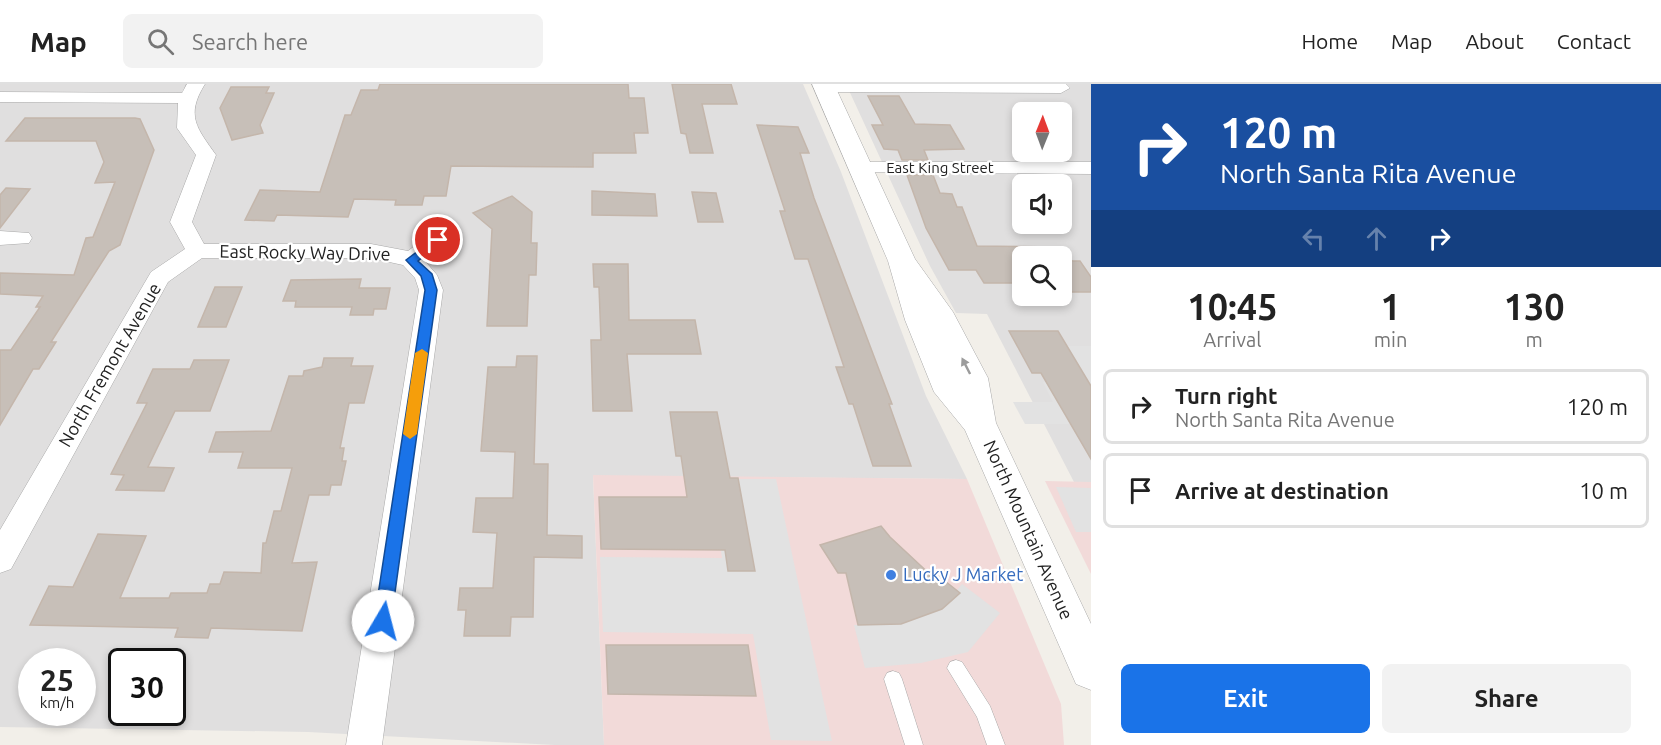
<!DOCTYPE html>
<html lang="en">
<head>
<meta charset="utf-8">
<style>
	:root { --surface:#fff; --page:#f2f2f2; --text:#222; --muted:#767676; --line:#e0e0e0; --accent:#1a73e8 }
	body { margin:0; font-family:Ubuntu,sans-serif; background:var(--page); color:var(--text); height:100vh; display:flex; flex-direction:column; font-size:22px; white-space:nowrap }
	* { box-sizing:border-box; margin:0 }
	p { font-size:20px; color:var(--muted) }
	.icon { flex:none; width:33px; height:33px; fill:none; stroke:currentColor; stroke-width:2; stroke-linecap:round; stroke-linejoin:round }
	.map { position:relative; flex:1; overflow:hidden }
	.side { display:flex; flex-direction:column; background:var(--surface); width:570px }
	.side>* { flex:none }
	.hud { background:#1a4fa0; color:#fff; overflow:hidden }
	.needle { width:39px; rotate:1deg }
	.buttons { position:absolute; left:1012px; top:18px; display:grid; gap:12px }
	.buttons a { display:grid; place-items:center; width:60px; height:60px; border-radius:9px; background:var(--surface); box-shadow:0 3px 9px #0003; font-size:30px }
	.speed { position:absolute; left:18px; top:564px; display:flex; gap:12px; font-size:30px; font-weight:700; text-align:center }
	.speed>* { display:grid; place-content:center; width:78px; height:78px; border-radius:50%; background:var(--surface); box-shadow:0 3px 9px #0003; line-height:1 }
	.speed small { font-size:15px; font-weight:400 }
	.speed .limit { border:3px solid #111; border-radius:9px; background:#fff; color:#111 }
	.pin { position:absolute; display:grid; place-items:center; width:51px; height:51px; color:#fff; margin:-26px; border:3px solid #fff; border-radius:50%; box-shadow:0 2px 6px #0007 }
	.me { position:absolute; width:66px; margin:-33px; rotate:8deg; stroke-linejoin:round; filter:drop-shadow(0 0 4px #0008) }
	.turn { display:flex; align-items:center; gap:21px; height:126px; padding:0 30px; font-size:27px }
	.turn .icon { width:78px; height:78px; stroke-width:2.5 }
	.turn b { display:block; font-size:42px; line-height:51px }
	.lanes { display:flex; align-items:center; height:57px; padding:0 30px; background:#0003; justify-content:center; gap:30px; direction:ltr }
	.lanes .off { opacity:.35 }
	.eta { display:flex; justify-content:space-evenly; align-items:center; height:102px; text-align:center }
	.eta b { font-size:36px; font-weight:700; line-height:42px }
	.action { display:flex; gap:12px; margin-top:auto; padding:12px 30px }
	.action a { flex:1; height:69px; border-radius:9px; background:var(--accent); color:#fff; font-size:24px; font-weight:700; line-height:69px; text-align:center }
	.action a+a { background:var(--page); color:var(--text) }
	ul { padding:0; list-style:none }
	li { display:flex; align-items:center; gap:18px; height:75px; margin:0 12px 9px; padding:0 18px; border:3px solid var(--line); border-radius:9px }
	li div { flex:1 }
	li b { display:block; font-size:22px }
	li em { font-style:normal }
	header { display:flex; align-items:center; gap:36px; box-sizing:border-box; height:84px; padding:0 30px; background:var(--surface); border-bottom:2px solid var(--line) }
	header strong { font-size:28px }
	nav { display:flex; gap:33px; margin-inline-start:auto; font-size:21px }
	.search { width:420px; height:54px; background:var(--page); display:flex; align-items:center; gap:15px; box-sizing:border-box; padding:0 21px; border-radius:9px; color:var(--muted); font-size:22px }
	main { display:flex; flex:1; min-height:0 }
	.map>svg:first-child { display:block }
	.residential { fill:#e0dfdf; fill-rule:evenodd }
	.commercial { fill:#f2dad9 }
	.parking { fill:#e2e2e2 }
	.building { fill:#c7bfb8; stroke:#c4b6ab; stroke-width:1.5 }
	.lines { fill:none; stroke-linecap:round; stroke-linejoin:round }
	.service-casing { stroke:#a9a9a9; stroke-width:1 }
	.minor-casing { stroke:#a9a9a9; stroke-width:1 }
	.tertiary-casing { stroke:#a9a9a9; stroke-width:1 }
	.service { fill:#fff; fill-rule:evenodd }
	.minor { fill:#fff; fill-rule:evenodd }
	.tertiary { fill:#fff; fill-rule:evenodd }
	.oneway { fill:#9c9c9c }
	.route { fill:#1a73e8; stroke:#114b97; stroke-width:1.5 }
	.slow { fill:#f59e0b }
	.shop-dot { fill:#3f7fe0; stroke:#fff; stroke-width:2 }
	.labels { text-anchor:middle; stroke-width:4.5; stroke-linejoin:round; paint-order:stroke }
	.far-street-label { font-size:15px; fill:#222; stroke:#fff }
	.street-label { font-size:18px; fill:#222; stroke:#fff }
	.shop-label { font-size:18px; fill:#366cbe; stroke:#fff; text-anchor:start }
</style>
</head>
<body>
<header>
<strong>Map</strong>
<div class="search"><svg class="icon" aria-label="search" viewBox="0 0 24 24"><circle cx="10" cy="10" r="6"/><path d="M15 15l6 6"/></svg>Search here</div>
<nav><a>Home</a><a>Map</a><a>About</a><a>Contact</a></nav>
</header>
<main>
<div class="map">
<svg width="1091" height="661" viewBox="0 0 1091 661">
	<rect width="100%" height="100%" fill="#f2efe9"/>
	<g class="residential">
		<path d="M0 0H803L841 88 926 312 967 395 593 392 604 661H555L308 648 0 643ZM32 578H82V628H32ZM122 578H172V628H122Z"/>
		<path d="M846 0H1091V398H1074L987 230 956 229 930 182ZM1023 28H1062V68H1023ZM1023 100H1062V140H1023ZM1023 172H1062V212H1023Z"/>
	</g>
	<g class="commercial">
		<path d="M593 391 967 395 1061 620 1064 661H604Z"/>
		<path d="M1045 397 1091 398V490Z"/>
	</g>
	<g class="parking">
		<path d="M1067 262H1091V340H1025L1013 318H1053L1043 298H1089Z"/>
		<path d="M711 395H776L832 657 771 656 753 550 603 548 600 473 722 474Z"/>
		<path d="M1056 403 1091 404V448H1076Z"/>
		<path d="M962 500 1000 529 968 568 921 579 865 584 854 541 901 540 942 525Z"/>
	</g>
	<g class="building">
		<path d="M380 0H628L629 14H644L648 49H634L636 69H593V83L451 82 446 112H424L422 121H395L396 116 354 115 348 133 277 131 274 137 245 136 260 106 320 108 345 31H351L361 6H378Z"/>
		<path d="M672 0H731L737 20H702L713 69H690L686 50 681 49Z"/>
		<path d="M231 3H269L266 9H274L260 41 263 49 232 56 220 24Z"/>
		<path d="M868 12H899L915 40 950 41 964 65 924 66 928 76H902L898 66 884 65 872 41H883Z"/>
		<path d="M25 34H135L140 35 154 66 120 161 109 167 51 258H56L39 285H33L0 341V266H11L40 223H36L43 212 0 210V189L74 191 86 154 93 153 115 98 95 99 104 78 96 57H6Z"/>
		<path d="M757 41 798 43 809 69H800L814 114 892 320H889L911 382H873L853 320H849L836 283H844L808 175H795L780 127H785Z"/>
		<path d="M907 91H933L940 109 952 110 957 123H962L977 162 1062 163 1072 177H1080L1091 193V208H1072L1062 195V172H1023V199H984L976 186H949L926 144Z"/>
		<path d="M6 104 30 105 0 144V111Z"/>
		<path d="M592 107 655 110 657 132 592 131Z"/>
		<path d="M692 108 716 109 723 138H698Z"/>
		<path d="M512 112 532 128 531 159H537L536 191H529L527 242H487L492 145 473 129Z"/>
		<path d="M593 180H628L629 236H695L701 270H627L632 327H593L591 256H601L599 203H594Z"/>
		<path d="M361 195 359 204H390L386 225H374L373 231H350L352 223H295L296 217H283L291 196Z"/>
		<path d="M215 203H242L226 243H198Z"/>
		<path d="M1009 247H1058L1091 302V375L1041 289H1032Z"/>
		<path d="M517 272H537L534 380H548L547 451 582 452V474L534 473 533 533H511L510 552H464L466 526H458L460 504H493L497 449 473 448 476 414H513L515 368 481 367 488 283H516Z"/>
		<path d="M324 274H353L351 282H373L364 319H349L340 364H344L342 377H346L341 401H331L329 411H309L292 479 317 478 302 547 211 544 208 554 175 553 178 544 30 541 49 502 73 503 98 450 146 452 120 514H169L171 509H207L210 500H220L224 488 261 489 263 459H266L274 427H281L292 384H238L243 368H209L216 348 271 347 289 292H303L304 287 322 283Z"/>
		<path d="M194 276H229L210 327H175L148 383 174 384 164 407 116 406 124 391 111 390 147 319H137L153 285H190Z"/>
		<path d="M670 328H717L730 394H738L755 487H728L725 466 601 465 599 413H687L681 372H676Z"/>
		<path d="M881 442 890 453 935 495 940 493 960 509 942 525 901 540 858 541 846 489H838L820 461Z"/>
		<path d="M606 561H748L756 612 608 610Z"/>
	</g>
	<g class="lines">
		<defs>
			<g id="service">
				<path d="M956 576 962 578 990 622 1005 661H987L977 633 947 584 950 578Z"/>
				<path d="M893 587 899 589 902 595 923 661H905L884 595 887 589Z"/>
			</g>
			<g id="minor">
				<path d="M187 0H205C185 32 197 44 216 71L192 138 204 160H371L408 167C420 158 430 147 446 151L449 156 425 177 437 191 443 206 382 661H346L419 206 415 194 403 181 371 174H202L168 198 11 485 0 489V446L151 188 185 165 170 138 196 71 177 44 178 19 0 18V8L182 9Z"/>
				<path d="M818 0H1066L1070 4 1061 9 825 8 819 7 816 3Z"/>
				<path d="M861 78H1091V90L854 88 851 84 854 80Z"/>
				<path d="M0 147 29 149 32 154 29 159 0 161Z"/>
			</g>
			<path id="tertiary" d="M812 0H834L915 175 953 228 988 294 996 339 1091 540V606L1076 600 965 346 934 308 905 236 888 177Z"/>
		</defs>
		<use href="#service" class="service-casing"/>
		<use href="#minor" class="minor-casing"/>
		<use href="#tertiary" class="tertiary-casing"/>
		<use href="#service" class="service"/>
		<use href="#minor" class="minor"/>
		<use href="#tertiary" class="tertiary"/>
	</g>
	<defs><path id="oneway-solid" d="M-6-.8H1V-3.2L6.5 0L1 3.2V.8H-6Z" transform="scale(1.5)"/></defs>
	<use class="oneway" href="#oneway-solid" transform="translate(966 282) rotate(-117)"/>
	<path class="route" d="M438 152 444 156 442 158 418 177 432 190 437 206 391 537 389 542 383 545 377 542 374 537 425 206 421 192 406 176Z"/>
	<path class="slow" d="M422 265 428 269 417 350 410 355 403 350 415 269Z"/>
	<circle class="shop-dot" cx="891" cy="491" r="6"/>
	<g class="labels">
		<g class="far-street-label">
			<text x="940" y="89">East King Street</text>
		</g>
		<g class="street-label">
			<text transform="translate(305 169) rotate(1)" y="6">East Rocky Way Drive</text>
			<text transform="translate(110 281) rotate(-60)" y="6">North Fremont Avenue</text>
			<text transform="translate(1028 446) rotate(66)" y="6">North Mountain Avenue</text>
		</g>
		<g class="shop-label">
			<text x="903" y="497">Lucky J Market</text>
		</g>
	</g>
</svg>
<div class="buttons">
<a><svg class="needle" viewBox="-14 -14 28 28"><path d="M0-13l5 13h-10z" fill="#e53935"/><path d="M0 13l5-13h-10z" fill="#767676"/></svg></a>
<a><svg class="icon" aria-label="sound" viewBox="0 0 24 24"><path d="M4 9h4l5-4v14l-5-4H4zM17 9q2 3 0 6"/></svg></a>
<a><svg class="icon" aria-label="search" viewBox="0 0 24 24"><circle cx="10" cy="10" r="6"/><path d="M15 15l6 6"/></svg></a>
</div>
<div class="speed"><div>25<small>km/h</small></div><div class="limit">30</div></div>
<div class="pin" style="left:438px;top:156px;background:#d93025"><svg class="icon" aria-label="arrive" viewBox="0 0 24 24"><path d="M6 21V4h12l-3 4 3 4H6"/></svg></div>
<svg class="me" style="left:383px;top:537px" viewBox="-20 -20 40 40"><circle r="19" fill="#fff"/><path d="M0-13L10 11 0 6-10 11z" fill="#1a73e8"/></svg>
</div>
<section class="side">
<div class="hud">
<div class="turn"><svg class="icon" aria-label="right" viewBox="0 0 24 24"><path d="M7 20v-9h11M14 6l5 5-5 5"/></svg><div><b>120 m</b>North Santa Rita Avenue</div></div>
<div class="lanes"><svg class="icon off" aria-label="left" viewBox="0 0 24 24"><path d="M17 20v-9H6M10 6l-5 5 5 5"/></svg><svg class="icon off" aria-label="ahead" viewBox="0 0 24 24"><path d="M12 20V5M6 11l6-6 6 6"/></svg><svg class="icon" aria-label="right" viewBox="0 0 24 24"><path d="M7 20v-9h11M14 6l5 5-5 5"/></svg></div>
</div>
<div class="eta">
<div><b>10:45</b><p>Arrival</p></div>
<div><b>1</b><p>min</p></div>
<div><b>130</b><p>m</p></div>
</div>
<ul>
<li><svg class="icon" aria-label="right" viewBox="0 0 24 24"><path d="M7 20v-9h11M14 6l5 5-5 5"/></svg><div><b>Turn right</b><p>North Santa Rita Avenue</p></div><em>120 m</em></li>
<li><svg class="icon" aria-label="arrive" viewBox="0 0 24 24"><path d="M6 21V4h12l-3 4 3 4H6"/></svg><div><b>Arrive at destination</b></div><em>10 m</em></li>
</ul>
<div class="action"><a>Exit</a><a>Share</a></div>
</section>
</main>
</body>
</html>
